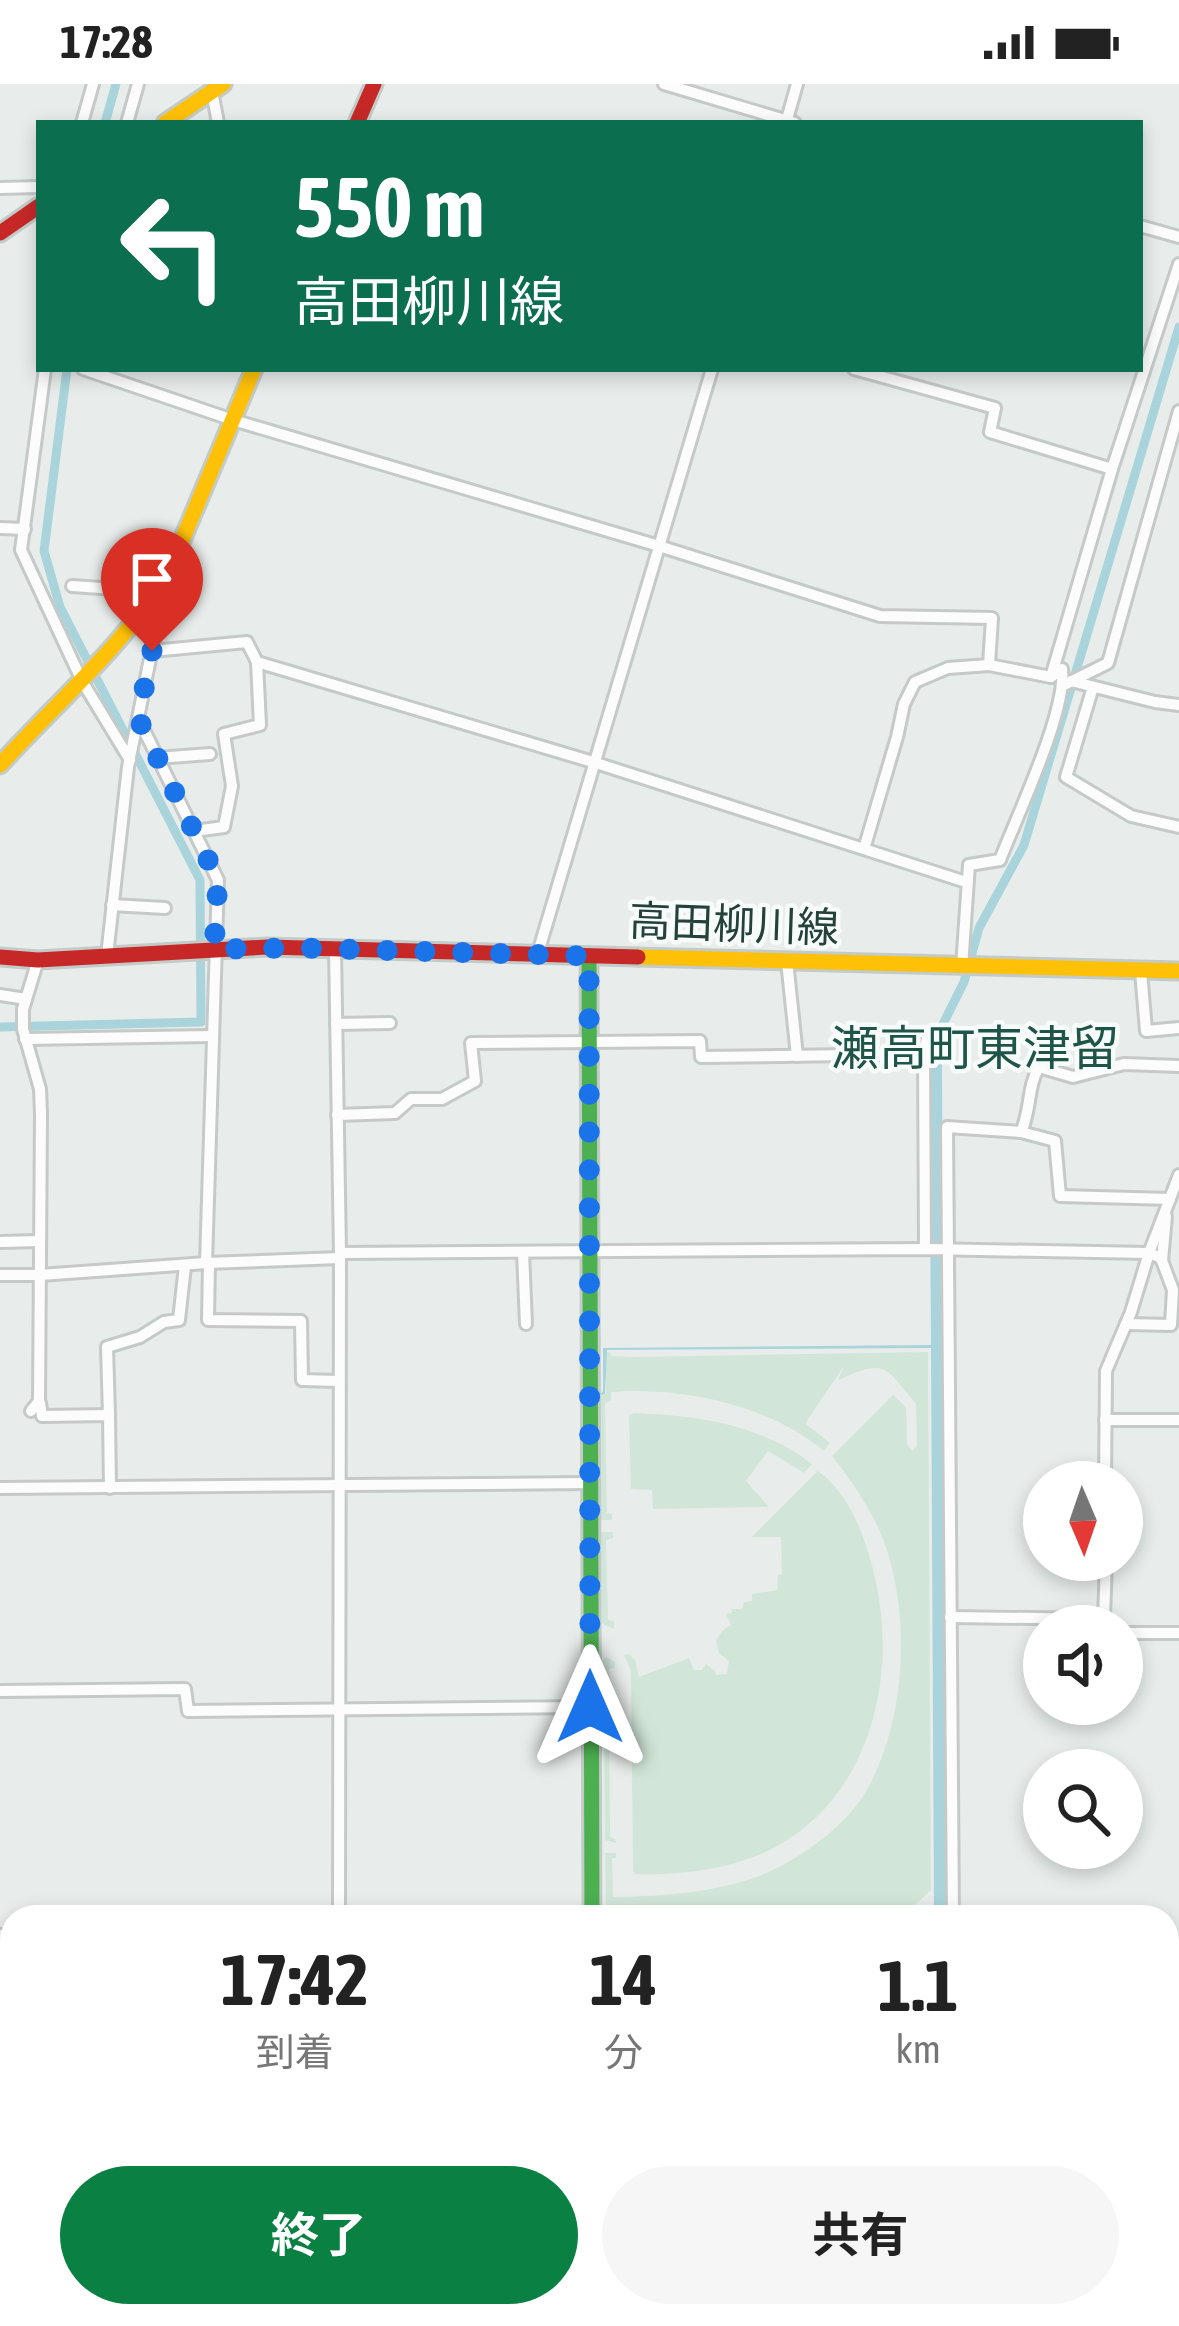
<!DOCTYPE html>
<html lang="ja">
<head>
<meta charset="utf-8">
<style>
	:root { --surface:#fff; --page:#f6f6f6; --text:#222; --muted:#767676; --accent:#0b8043 }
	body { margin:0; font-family:"Asap Condensed","Noto Sans JP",sans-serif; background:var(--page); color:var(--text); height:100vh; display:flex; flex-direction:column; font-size:45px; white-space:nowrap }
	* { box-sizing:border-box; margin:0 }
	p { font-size:39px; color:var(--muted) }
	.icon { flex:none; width:66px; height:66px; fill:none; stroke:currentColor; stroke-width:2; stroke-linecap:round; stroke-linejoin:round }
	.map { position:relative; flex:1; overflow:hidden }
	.drawer { position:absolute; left:0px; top:1821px; width:1179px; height:423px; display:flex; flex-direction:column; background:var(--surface); border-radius:36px 36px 0 0; box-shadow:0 6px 18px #0003 }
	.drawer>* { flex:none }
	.top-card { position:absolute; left:36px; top:36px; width:1107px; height:252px; border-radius:0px; box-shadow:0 6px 18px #0003; background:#0b6e4f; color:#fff; overflow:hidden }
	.needle { width:78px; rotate:178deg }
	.buttons { position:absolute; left:1023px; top:1377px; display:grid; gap:24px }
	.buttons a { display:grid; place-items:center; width:120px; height:120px; border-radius:50%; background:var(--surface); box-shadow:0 6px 18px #0003; font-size:60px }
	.pin { position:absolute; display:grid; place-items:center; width:102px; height:102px; color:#fff; margin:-123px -51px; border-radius:50% 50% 50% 0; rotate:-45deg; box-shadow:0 0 12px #0007 }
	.pin .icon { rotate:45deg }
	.me { position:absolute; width:132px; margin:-66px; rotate:0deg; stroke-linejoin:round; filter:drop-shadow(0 0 9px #0008) }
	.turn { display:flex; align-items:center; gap:42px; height:252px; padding:0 60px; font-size:54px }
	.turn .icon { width:156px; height:156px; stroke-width:2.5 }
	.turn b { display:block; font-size:84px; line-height:102px }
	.eta { display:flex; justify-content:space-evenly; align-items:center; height:204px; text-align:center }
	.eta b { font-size:72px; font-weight:700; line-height:84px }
	.cta { display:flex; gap:24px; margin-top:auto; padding:24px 60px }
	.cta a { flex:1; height:138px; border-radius:72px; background:var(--accent); color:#fff; font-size:48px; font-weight:700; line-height:138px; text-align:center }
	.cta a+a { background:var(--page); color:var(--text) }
	.status { display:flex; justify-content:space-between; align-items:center; height:84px; padding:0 60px; background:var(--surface); direction:ltr }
	.status svg { height:33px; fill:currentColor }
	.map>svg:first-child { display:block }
	.green { fill:#d1e6d8 }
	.water { fill:#a9d4db }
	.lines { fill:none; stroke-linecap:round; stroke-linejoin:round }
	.canal { stroke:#a9d4db; stroke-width:9 }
	.street-casing { stroke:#c5cac8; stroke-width:16 }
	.fast-casing { stroke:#c3cbc8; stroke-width:21 }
	.slow-casing { stroke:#c3cbc8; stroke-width:21 }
	.jam-casing { stroke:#c3cbc8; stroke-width:21 }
	.street { stroke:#fcfcfc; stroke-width:10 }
	.fast { stroke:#4caf50; stroke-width:15 }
	.slow { stroke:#ffc107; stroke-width:15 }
	.jam { stroke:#c62828; stroke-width:15 }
	.route { stroke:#1a73e8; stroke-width:21; stroke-dasharray:0 37.8 }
	.labels { text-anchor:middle; stroke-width:9; stroke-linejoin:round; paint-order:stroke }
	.street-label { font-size:42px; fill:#24423a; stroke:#f7fbf9 }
	.quarter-label { font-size:48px; fill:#1f5548; stroke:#f7fbf9 }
</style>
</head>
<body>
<div class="status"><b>17:28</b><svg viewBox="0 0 49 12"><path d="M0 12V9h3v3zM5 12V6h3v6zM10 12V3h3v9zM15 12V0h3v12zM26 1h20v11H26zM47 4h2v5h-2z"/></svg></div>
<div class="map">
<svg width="1179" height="2242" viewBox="0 0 1179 2242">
	<rect width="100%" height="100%" fill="#e8edeb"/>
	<g class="green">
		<path d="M606 1268H610L611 1272 635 1273 928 1268 931 1806 902 1833H606L605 1769H616V1774H612L613 1813C667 1812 733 1808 783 1781 813 1764 847 1739 865 1709 908 1636 913 1518 877 1441 865 1417 849 1393 832 1372L893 1311 906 1323 907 1360 912 1367 917 1362 916 1320C883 1281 887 1275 838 1296L844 1282 808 1335 806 1340 830 1359 824 1367C770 1321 680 1302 611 1308V1317L605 1319 607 1429 612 1430V1436H601V1311L606 1310Z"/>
		<path d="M636 1329C700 1332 759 1340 812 1380L804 1389 768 1367 746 1397 769 1423 653 1425 652 1406 631 1405 629 1334 630 1330Z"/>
		<path d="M818 1387C852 1412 867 1458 876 1498 897 1595 870 1711 777 1762 736 1785 681 1792 635 1790L633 1787 631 1587 624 1571 629 1570 635 1576 639 1593 689 1574 694 1586H702L706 1580 715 1587 716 1591 727 1590 729 1577 719 1569 716 1557 722 1547 731 1541 726 1530 732 1529 731 1525H742L744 1518 752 1517V1510L777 1506 778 1491 782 1490 781 1453H752Z"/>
		<path d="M601 1448H613V1454L606 1456 608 1536 614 1537V1545L602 1540Z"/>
		<path d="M607 1573 615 1578V1584L609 1585 610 1753 615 1755 616 1759 605 1756 603 1576Z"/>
	</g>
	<path class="water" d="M935 947 939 949 942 975 946 1833H934L931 1264 607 1266 605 1310 600 1311 603 1307V1264L931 1261 929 961Z"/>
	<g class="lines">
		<g class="canal">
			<path d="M105 39 116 0"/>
			<path d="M0 943 201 938 200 796 60 523 44 467 67 285"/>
			<path d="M934 958 964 898 979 844 1024 761 1179 243"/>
		</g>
		<defs>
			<g id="street">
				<path d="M664 0 795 39"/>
				<path d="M212 7 218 39"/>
				<path d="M82 39 93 0"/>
				<path d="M127 39 138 0"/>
				<path d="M786 39 797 0"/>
				<path d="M0 104 39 103"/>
				<path d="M1140 142 1179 153"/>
				<path d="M45 285 21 466 82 597 130 676"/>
				<path d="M83 285 233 336 659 462 880 532 992 534 989 581 1051 593 1062 585C1067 627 1017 732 1000 776L969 781 962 883"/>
				<path d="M854 285 995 324 990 348 1112 385"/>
				<path d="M0 444 25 445"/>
				<path d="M72 502 158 508"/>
				<path d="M152 567 247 558 257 578 260 641 224 650 232 702 224 743 194 747"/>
				<path d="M257 578 593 678 966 798"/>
				<path d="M1051 593 1112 385 1179 180"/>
				<path d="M1071 597 1155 618 1179 621"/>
				<path d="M1064 601 1108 579 1179 327"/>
				<path d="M1093 603 1066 693 1131 732 1179 743"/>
				<path d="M138 634 218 796 206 1179"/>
				<path d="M157 674 210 670"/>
				<path d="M864 765 897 653 904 620 915 598 948 584 989 581"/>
				<path d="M112 821 165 824"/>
				<path d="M335 865 340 1169 339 1833"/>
				<path d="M107 872 128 683 165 501"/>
				<path d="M537 872 712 285"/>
				<path d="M787 877 797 972"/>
				<path d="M1141 887 1146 947 1179 944"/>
				<path d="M0 911 26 915"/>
				<path d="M336 940 390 939"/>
				<path d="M25 955 211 952"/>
				<path d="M337 1031 395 1029 411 1015H442L475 997 471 959 700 957 701 973 924 970"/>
				<path d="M1021 1048 1055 1057 1060 1112 1170 1115"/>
				<path d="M0 1158 40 1157"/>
				<path d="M925 1165 924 970 928 950"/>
				<path d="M523 1168 526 1240"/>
				<path d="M340 1169 927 1165 1149 1169 1161 1174 1173 1206 1171 1241 1126 1240"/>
				<path d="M1162 1177 1166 1132"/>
				<path d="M209 1179 208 1236 301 1237 302 1296 339 1297"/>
				<path d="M0 1191H40L206 1179 340 1174"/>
				<path d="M40 1319 42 1332 109 1331 110 1404"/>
				<path d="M31 1327 39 1317 41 1031 40 1005 23 945V925L38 876"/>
				<path d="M109 1331 107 1263 140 1253 164 1238 179 1236 185 1182"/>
				<path d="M1105 1336H1179"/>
				<path d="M1105 1398 1106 1287 1131 1228 1149 1169 1179 1091"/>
				<path d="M0 1404 590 1399"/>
				<path d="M950 1533 1104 1535 1106 1476"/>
				<path d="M1122 1549H1179"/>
				<path d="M0 1607 185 1605 188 1627 591 1623"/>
				<path d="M953 1833 947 1043 1021 1048C1031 1027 1027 1003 1039 983L1073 993 1124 980 1179 982"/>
				<path d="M0 1851H12"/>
				<path d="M1167 2147 1179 2153"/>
				<path d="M0 2211H12"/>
				<path d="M613 2232V2242"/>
				<path d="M338 2242V2232"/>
				<path d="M817 2242V2232"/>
			</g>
			<g id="fast">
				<path d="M589 872 592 1833"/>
				<path d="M0 1986H12"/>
			</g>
			<g id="slow">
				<path d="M165 39 223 0"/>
				<path d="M0 681C57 618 121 564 167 492L254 285"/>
				<path d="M638 873 1179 887"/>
			</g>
			<g id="jam">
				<path d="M357 39 374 0"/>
				<path d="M0 149 39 122"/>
				<path d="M0 873 38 876 267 863 638 873"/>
			</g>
		</defs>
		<use href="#street" class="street-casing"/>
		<use href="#fast" class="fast-casing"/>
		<use href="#slow" class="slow-casing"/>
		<use href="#jam" class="jam-casing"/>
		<use href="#street" class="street"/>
		<use href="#fast" class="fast"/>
		<use href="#slow" class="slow"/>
		<use href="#jam" class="jam"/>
	</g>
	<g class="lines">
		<path class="route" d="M152 567 138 634 218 796 214 865 301 864 589 872 590 1623"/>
	</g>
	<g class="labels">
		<g class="street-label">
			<text transform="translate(734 840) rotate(2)" y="15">高田柳川線</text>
		</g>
		<g class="quarter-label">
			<text x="975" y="981">瀬高町東津留</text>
		</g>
	</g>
</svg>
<div class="buttons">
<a><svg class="needle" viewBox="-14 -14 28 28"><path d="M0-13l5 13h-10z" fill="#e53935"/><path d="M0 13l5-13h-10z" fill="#767676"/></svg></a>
<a><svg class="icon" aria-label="sound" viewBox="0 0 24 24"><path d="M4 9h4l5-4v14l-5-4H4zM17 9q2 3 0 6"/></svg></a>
<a><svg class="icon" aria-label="search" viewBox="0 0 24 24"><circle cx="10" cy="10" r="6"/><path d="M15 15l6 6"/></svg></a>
</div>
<div class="pin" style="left:152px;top:567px;background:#d93025"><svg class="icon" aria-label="arrive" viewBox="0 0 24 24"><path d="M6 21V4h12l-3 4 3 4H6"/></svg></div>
<svg class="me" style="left:590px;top:1623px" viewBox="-20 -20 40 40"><path d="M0-17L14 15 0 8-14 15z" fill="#1a73e8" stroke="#fff" stroke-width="4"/></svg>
<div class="top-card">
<div class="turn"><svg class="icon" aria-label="left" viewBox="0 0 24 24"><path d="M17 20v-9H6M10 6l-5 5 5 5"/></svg><div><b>550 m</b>高田柳川線</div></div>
</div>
<section class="drawer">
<div class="eta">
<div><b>17:42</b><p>到着</p></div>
<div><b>14</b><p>分</p></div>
<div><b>1.1</b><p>km</p></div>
</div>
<div class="cta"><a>終了</a><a>共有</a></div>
</section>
</div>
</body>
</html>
